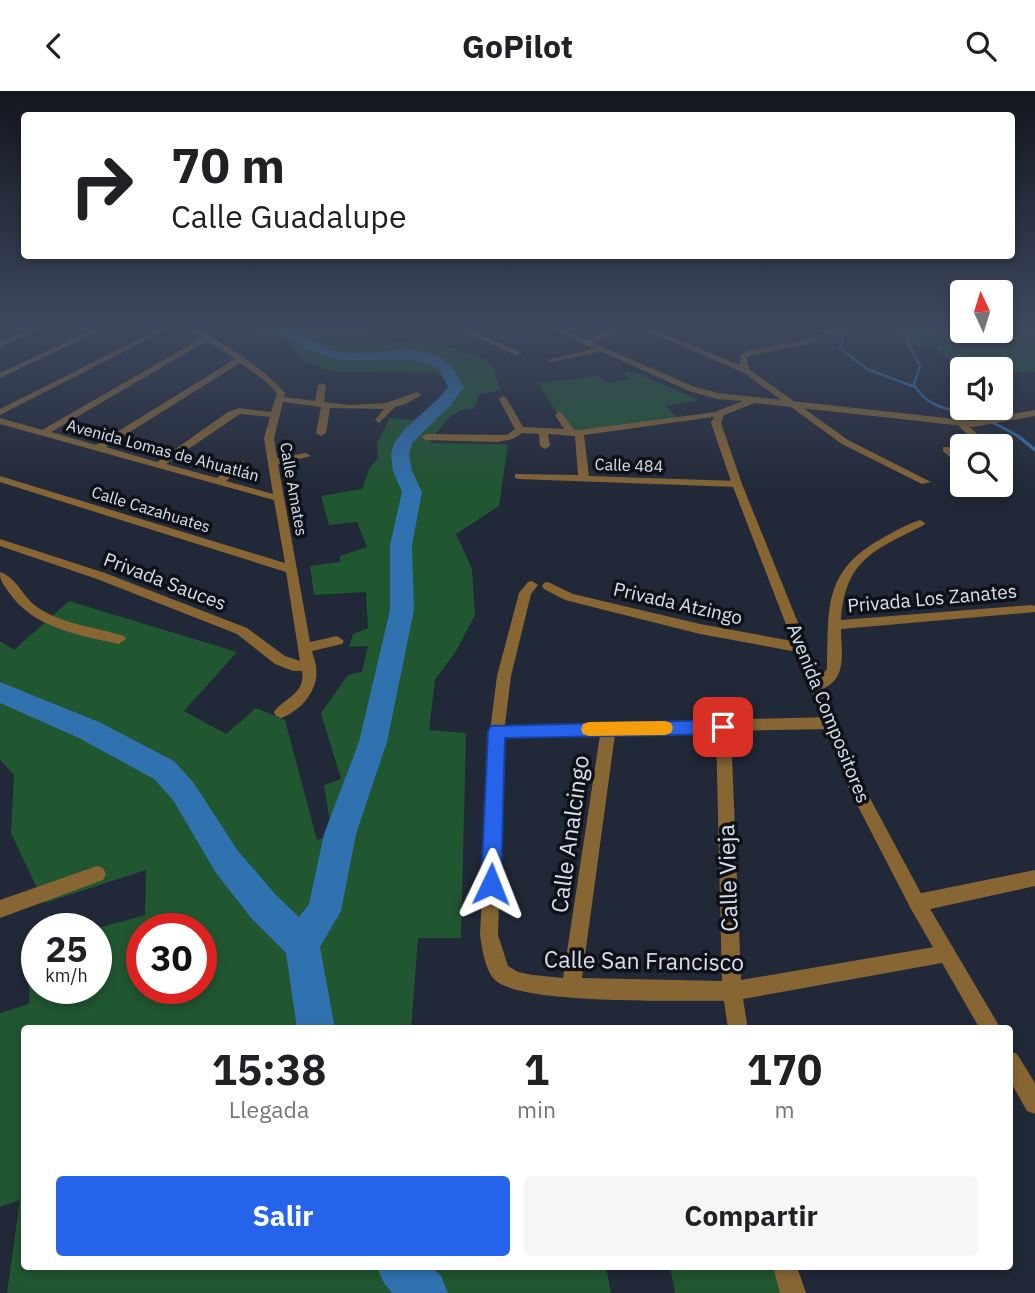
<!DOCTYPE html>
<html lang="es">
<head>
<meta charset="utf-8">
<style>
	:root { --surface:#fff; --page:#f6f6f6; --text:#202124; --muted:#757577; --accent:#2563eb }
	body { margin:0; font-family:"IBM Plex Sans",sans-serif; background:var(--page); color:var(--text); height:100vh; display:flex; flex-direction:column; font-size:26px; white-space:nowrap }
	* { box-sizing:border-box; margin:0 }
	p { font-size:23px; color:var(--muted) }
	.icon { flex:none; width:38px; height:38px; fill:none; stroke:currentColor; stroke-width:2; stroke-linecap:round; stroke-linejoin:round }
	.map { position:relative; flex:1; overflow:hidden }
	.details { position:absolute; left:21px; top:934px; width:992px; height:245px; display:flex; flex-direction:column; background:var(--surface); border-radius:7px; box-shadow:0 4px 10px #0003 }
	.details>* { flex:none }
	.hud { position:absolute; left:21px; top:21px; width:994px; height:147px; border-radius:7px; box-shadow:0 4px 10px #0003; background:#fff; color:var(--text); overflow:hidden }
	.needle { width:46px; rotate:356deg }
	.controls { position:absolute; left:950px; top:189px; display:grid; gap:14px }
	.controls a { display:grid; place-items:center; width:63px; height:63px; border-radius:7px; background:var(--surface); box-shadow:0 4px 10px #0003; font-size:35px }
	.speed { position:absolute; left:21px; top:822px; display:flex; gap:14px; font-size:35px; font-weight:700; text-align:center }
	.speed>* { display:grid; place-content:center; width:91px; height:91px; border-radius:50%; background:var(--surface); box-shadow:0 4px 10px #0003; line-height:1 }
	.speed small { font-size:18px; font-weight:400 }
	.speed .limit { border:10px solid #d22; background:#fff; color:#111 }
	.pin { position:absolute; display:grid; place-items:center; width:60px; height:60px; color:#fff; margin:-30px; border-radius:14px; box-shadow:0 4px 10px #0006 }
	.me { position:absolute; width:77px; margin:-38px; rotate:2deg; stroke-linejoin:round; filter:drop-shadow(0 0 5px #0008) }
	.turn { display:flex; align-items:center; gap:24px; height:147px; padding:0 35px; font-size:32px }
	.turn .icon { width:91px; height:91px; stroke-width:2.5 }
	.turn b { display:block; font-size:49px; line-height:60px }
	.eta { display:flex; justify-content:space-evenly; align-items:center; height:119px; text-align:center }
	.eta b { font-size:42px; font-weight:800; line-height:49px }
	.cta { display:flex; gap:14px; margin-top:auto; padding:14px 35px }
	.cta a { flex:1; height:80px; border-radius:7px; background:var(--accent); color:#fff; font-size:28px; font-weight:800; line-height:80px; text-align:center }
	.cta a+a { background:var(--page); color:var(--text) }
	header { display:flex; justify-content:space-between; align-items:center; height:91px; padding:0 35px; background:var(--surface); font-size:32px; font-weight:800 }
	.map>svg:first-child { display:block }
	.green { fill:#205630; fill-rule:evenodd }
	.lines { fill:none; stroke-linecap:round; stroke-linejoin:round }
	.stream-far1 { stroke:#3072b0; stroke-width:2.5 }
	.stream { stroke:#3072b0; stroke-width:3.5 }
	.river { fill:#3072b0; fill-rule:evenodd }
	.minor { fill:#886634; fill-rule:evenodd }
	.tertiary { fill:#886634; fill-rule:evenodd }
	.route { fill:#2563eb; stroke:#184099; stroke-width:2 }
	.slow { fill:#f59e0b }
	.labels { text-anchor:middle; stroke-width:7; stroke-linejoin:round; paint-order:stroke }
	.far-street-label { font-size:16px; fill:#dae0ea; stroke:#0e1118 }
	.street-label { font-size:19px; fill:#dae0ea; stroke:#0e1118 }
	.near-street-label { font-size:23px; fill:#dae0ea; stroke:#0e1118 }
</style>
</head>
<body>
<header><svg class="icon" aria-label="back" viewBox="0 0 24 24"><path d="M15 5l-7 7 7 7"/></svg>GoPilot<svg class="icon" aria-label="search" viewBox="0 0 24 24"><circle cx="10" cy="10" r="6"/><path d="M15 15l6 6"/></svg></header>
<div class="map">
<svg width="1035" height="1202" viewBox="0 0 1035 1202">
	<rect width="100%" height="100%" fill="#212837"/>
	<g class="green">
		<path d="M260 236H366L395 252 426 249 478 264 492 274 501 299 479 303 474 318C452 316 441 336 430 352L508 353 499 415 456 443 472 478 475 524 456 560 435 589 429 639 466 642 461 847H418L411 938H24V1176H606L611 1202H7L20 1109 0 1116V922L29 913 30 857 37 855V898H96L95 838 145 824 146 779 44 812 11 742 14 684 0 669V550L14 559 69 510 237 561 184 620 226 643 256 617 285 629 317 749 332 744 324 694 341 688 321 622 348 584 362 581 368 555 349 556 353 543 368 537 366 501 314 504 310 475 340 471V465L367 456 357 431 329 434 321 405 362 398 369 378 378 367 377 352 390 327 414 329 447 305 449 297 444 286 433 281 331 280 303 270 286 248 273 243 254 248 245 243 262 237ZM142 838H201V898H142Z"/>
		<path d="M891 236H962V240H1001V236H1035V281L1011 282 1001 286V278L962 279 932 255H912Z"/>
		<path d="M633 280 698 309 666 315 680 330 579 342 572 345 538 292 598 285 607 292 631 288 622 282Z"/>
		<path d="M670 1176H796L806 1202H675Z"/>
	</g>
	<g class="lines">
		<g class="stream-far1">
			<path d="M807 236 843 245 840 257 867 278 915 296"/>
			<path d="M927 236 907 250 920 275 914 293C927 319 956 319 981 327 995 332 1008 339 1021 347"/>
		</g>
		<path class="stream" d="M1018 345 1035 359"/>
		<g class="river">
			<path d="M267 236C295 234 312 255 338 261 372 268 420 247 449 273 456 279 459 289 464 296L451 314 412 352 409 364 412 380 422 401 412 454 414 519 387 651 356 743 341 820 320 856 335 938H297L286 862 252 828 216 782 173 709 154 688 79 647 0 612V591L99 631 174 670 193 691 238 760 276 804 299 826 309 813 324 743 359 651 390 519V454L402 401 393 380 391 364 394 352 405 338 439 307 448 296 440 280 430 273 409 269H338L309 259Z"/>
			<path d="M377 1176H432L441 1185 448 1202H392L384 1192Z"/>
		</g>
		<g class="minor">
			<path d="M36 236H45L0 256V251Z"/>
			<path d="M99 236H108L0 287V282Z"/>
			<path d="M163 236H172L0 324V318Z"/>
			<path d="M183 236C206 236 271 283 285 302L284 306 315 310 318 294 322 292 326 294 324 311 350 314 386 312 417 301 421 304 406 313 395 316 379 332 375 329 384 318 330 317 326 342 321 345 316 342 321 316 283 311 274 347 277 367 306 362 311 365 278 373 310 551 337 545 344 550 342 553 312 560C313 565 316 571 316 575 320 598 301 620 281 627L276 625 274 621C284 607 306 603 302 580H293L275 573 237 543 97 488 0 455V448L105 482 247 537 285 565 300 570 286 481 0 391V385L285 472 274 409 0 333V327L42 339 202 247ZM207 250 235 268 96 354 51 341ZM240 272 263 288 277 302 271 321 239 317 228 321 157 371 106 356ZM240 323 270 326 264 347 273 403 226 390 244 374V370H238L217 387 166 373Z"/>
			<path d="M385 236H396L388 239Z"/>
			<path d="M456 236H465L522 262 515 264Z"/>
			<path d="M618 236H628L588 253 581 251Z"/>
			<path d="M638 236H647L740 274V265L747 260 815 247V251L752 264 748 266 747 272 750 279 848 349 931 391 922 393 842 353 744 282Z"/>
			<path d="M844 236H851L843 246 839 244Z"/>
			<path d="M601 256H604V260L551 271 547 269Z"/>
			<path d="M503 305 507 308 523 336 564 338 555 324 559 321 562 322 574 339H579L723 320V324L720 325 584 344 589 385 737 390 742 393 737 396 519 388 515 387V383L578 384 575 345 548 343 550 355 545 358 540 355 539 343 522 342 513 348 498 351 426 349 421 346 426 343 507 344 515 338 499 308Z"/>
			<path d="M958 330H964L989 355H979L958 334Z"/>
			<path d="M943 356H949L962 367V375L959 374 943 360Z"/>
			<path d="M985 394H996L1002 399 1001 401H993Z"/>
			<path d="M920 429 925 432 924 434C875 459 845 468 841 529L1032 514 1035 515V521L841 538C841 558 847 583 828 595 821 599 819 601 812 599L810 595C814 588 822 585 827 578 829 518 822 481 881 448 893 441 907 433 920 429Z"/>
			<path d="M0 481C18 487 23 508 40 518 66 534 95 536 124 545L126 548 119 553C79 544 32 537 8 500 3 492 0 491 0 481Z"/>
			<path d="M532 490 538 494 531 503 511 585 505 634 830 626 835 628 837 632 835 636 830 638 731 640 741 889 946 854 953 856 955 863 953 870 743 908 748 938H728L724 910C682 909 521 914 495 889 485 879 482 857 480 844L490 640 497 585 519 502 528 491ZM716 641 722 890 582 887 615 643ZM600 644 563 887 533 884 518 881 508 875 498 844 504 646Z"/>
			<path d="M548 491 573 503 700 533 803 552 810 557 803 562 700 543 565 509 544 498 542 495 544 492Z"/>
			<path d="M97 775 103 777 106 783 103 789 0 827V809Z"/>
			<path d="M1035 779V795L917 821 911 818 908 812 911 806 917 803Z"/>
			<path d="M773 1176H797L806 1202H780Z"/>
		</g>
		<g class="tertiary">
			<path d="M547 236H556L695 296 718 302 973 330 1035 319V325L973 336 755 312 724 324 721 332 742 393 865 698 923 806 1001 938H980L911 818 850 700 732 393 711 332 717 320 743 310 717 308 689 300Z"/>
			<path d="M1010 960 1017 963 1035 992V1023L1027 1020 1010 990Z"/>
		</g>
	</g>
	<linearGradient id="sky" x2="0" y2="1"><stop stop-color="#12161e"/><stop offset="0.58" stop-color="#3d485e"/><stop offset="1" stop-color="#3d485e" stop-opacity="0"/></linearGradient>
	<rect width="1035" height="404" fill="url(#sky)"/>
	<path class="route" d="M723 629 729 631 732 636 729 641 723 643 505 647 501 793 498 800 491 802 484 800 481 793 488 640 491 635Z"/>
	<path class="slow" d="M665 630 671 632 673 637 671 642 665 644 589 645 583 643 581 638 583 633 589 631Z"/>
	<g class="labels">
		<g class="far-street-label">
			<text transform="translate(163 359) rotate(15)" y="6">Avenida Lomas de Ahuatlán</text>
			<text transform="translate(629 374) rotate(2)" y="6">Calle 484</text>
			<text transform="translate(294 398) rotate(80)" y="6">Calle Amates</text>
			<text transform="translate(151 418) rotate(17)" y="6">Calle Cazahuates</text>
		</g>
		<g class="street-label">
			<text transform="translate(165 490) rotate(21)" y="7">Privada Sauces</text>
			<text transform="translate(932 507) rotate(-5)" y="7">Privada Los Zanates</text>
			<text transform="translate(678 512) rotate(13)" y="7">Privada Atzingo</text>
			<text transform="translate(829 622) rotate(68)" y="7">Avenida Compositores</text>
		</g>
		<g class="near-street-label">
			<text transform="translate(570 743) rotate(-82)" y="8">Calle Analcingo</text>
			<text transform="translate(728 787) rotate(-92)" y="8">Calle Vieja</text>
			<text transform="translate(644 870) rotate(1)" y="8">Calle San Francisco</text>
		</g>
	</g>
</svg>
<div class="controls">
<a><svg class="needle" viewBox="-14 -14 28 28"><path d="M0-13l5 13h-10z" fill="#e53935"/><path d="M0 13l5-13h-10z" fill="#757577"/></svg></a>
<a><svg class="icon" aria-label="sound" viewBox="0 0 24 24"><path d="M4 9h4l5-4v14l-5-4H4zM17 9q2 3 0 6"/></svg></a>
<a><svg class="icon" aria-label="search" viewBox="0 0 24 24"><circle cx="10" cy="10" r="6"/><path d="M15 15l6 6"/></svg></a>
</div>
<div class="speed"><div>25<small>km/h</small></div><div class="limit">30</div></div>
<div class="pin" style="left:723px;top:636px;background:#d93025"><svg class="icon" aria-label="arrive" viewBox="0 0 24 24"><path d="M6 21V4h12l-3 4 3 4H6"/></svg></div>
<svg class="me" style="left:491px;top:793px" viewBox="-20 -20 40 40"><path d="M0-17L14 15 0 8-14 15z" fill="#2563eb" stroke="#fff" stroke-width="4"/></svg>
<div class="hud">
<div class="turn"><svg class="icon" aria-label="right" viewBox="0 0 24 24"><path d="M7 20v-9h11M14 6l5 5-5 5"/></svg><div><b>70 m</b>Calle Guadalupe</div></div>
</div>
<section class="details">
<div class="eta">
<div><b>15:38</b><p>Llegada</p></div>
<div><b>1</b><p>min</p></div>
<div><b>170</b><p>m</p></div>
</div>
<div class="cta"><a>Salir</a><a>Compartir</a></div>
</section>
</div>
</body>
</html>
